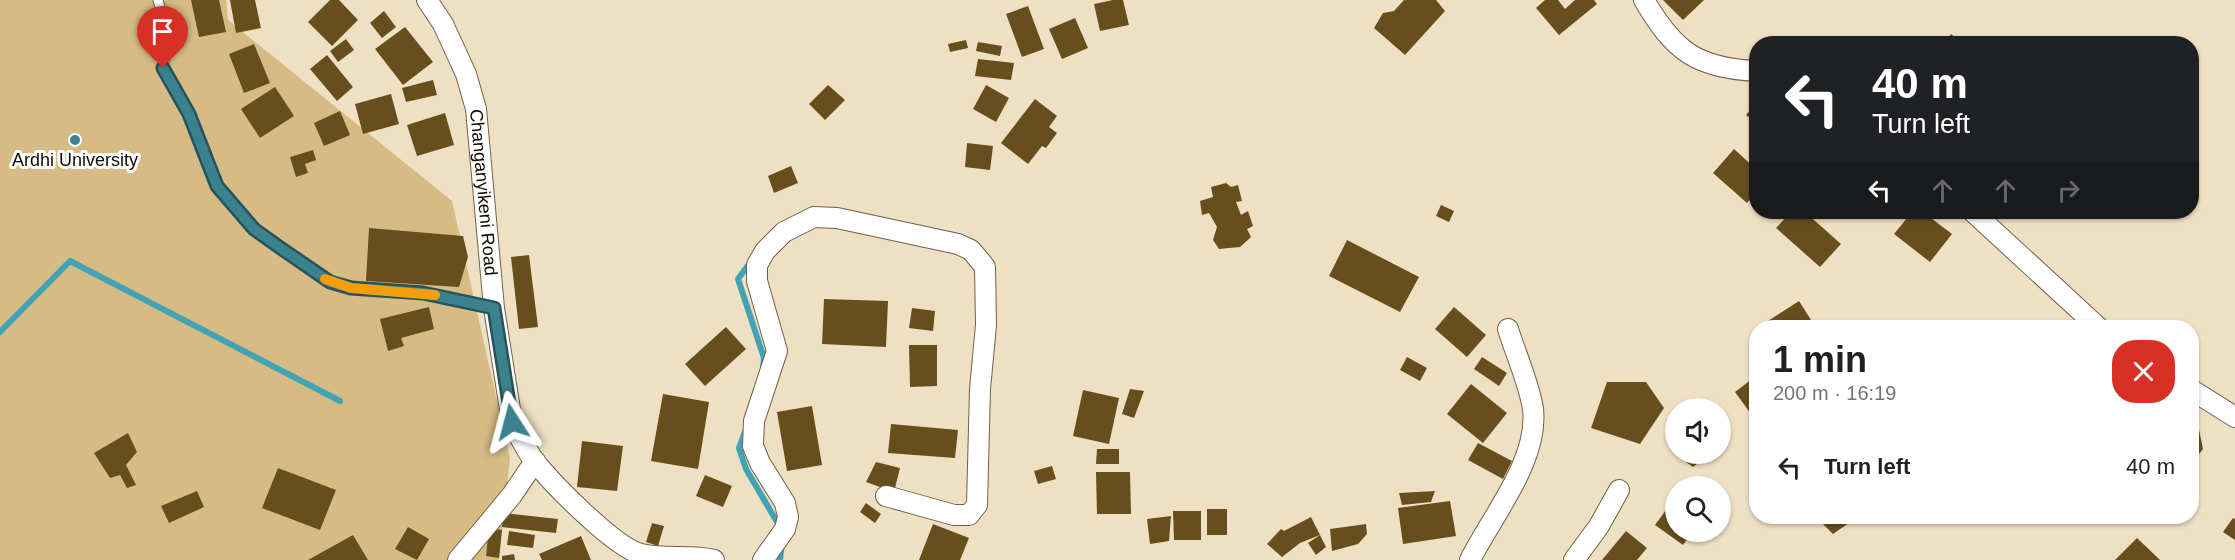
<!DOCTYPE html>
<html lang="en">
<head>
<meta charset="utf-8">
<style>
	:root { --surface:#fff; --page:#f2f2f2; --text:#202124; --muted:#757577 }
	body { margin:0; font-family:Arial,sans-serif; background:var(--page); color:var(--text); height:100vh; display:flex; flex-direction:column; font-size:22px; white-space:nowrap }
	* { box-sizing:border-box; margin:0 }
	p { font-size:20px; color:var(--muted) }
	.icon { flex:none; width:33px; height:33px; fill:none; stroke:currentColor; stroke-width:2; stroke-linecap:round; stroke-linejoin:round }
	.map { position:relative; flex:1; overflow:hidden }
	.drawer { position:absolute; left:1749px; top:320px; width:450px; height:204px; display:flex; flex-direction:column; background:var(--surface); border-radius:24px; box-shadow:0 2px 4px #0004 }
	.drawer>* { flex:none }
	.guide { position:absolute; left:1749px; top:36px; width:450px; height:183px; border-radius:24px; box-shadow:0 2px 4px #0004; background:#202124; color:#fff; overflow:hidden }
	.buttons { position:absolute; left:1665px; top:398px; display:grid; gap:12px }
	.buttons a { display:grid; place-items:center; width:66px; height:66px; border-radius:50%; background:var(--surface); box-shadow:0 2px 4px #0004; font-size:30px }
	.pin { position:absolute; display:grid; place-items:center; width:51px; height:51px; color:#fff; margin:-62px -26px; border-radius:50% 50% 50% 0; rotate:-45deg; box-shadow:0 0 6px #0007 }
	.pin .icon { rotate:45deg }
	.me { position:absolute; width:66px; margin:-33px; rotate:351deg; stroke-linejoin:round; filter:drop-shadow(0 0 4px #0008) }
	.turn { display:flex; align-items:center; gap:21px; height:126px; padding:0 24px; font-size:27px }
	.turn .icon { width:78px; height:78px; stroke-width:2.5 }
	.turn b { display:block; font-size:42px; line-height:51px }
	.lanes { display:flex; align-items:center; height:57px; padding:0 24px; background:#0003; justify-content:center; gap:30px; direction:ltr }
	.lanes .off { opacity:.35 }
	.round { display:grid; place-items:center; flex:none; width:63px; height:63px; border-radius:24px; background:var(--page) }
	.overview { display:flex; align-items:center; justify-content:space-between; height:102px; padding:0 24px }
	h1 { font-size:36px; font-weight:700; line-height:45px }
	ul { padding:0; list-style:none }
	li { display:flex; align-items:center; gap:18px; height:90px; padding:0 24px }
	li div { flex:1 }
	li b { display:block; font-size:22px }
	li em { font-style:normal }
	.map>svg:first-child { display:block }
	.green { fill:#d6bb85 }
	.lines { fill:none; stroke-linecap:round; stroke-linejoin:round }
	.stream { stroke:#42a3b4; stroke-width:6 }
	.building { fill:#664f1c }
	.service-casing { stroke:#6e6148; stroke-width:11 }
	.minor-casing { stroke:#6e6148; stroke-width:22 }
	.service { stroke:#fff; stroke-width:9 }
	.minor { stroke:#fff; stroke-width:20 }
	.route-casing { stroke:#27545c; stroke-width:15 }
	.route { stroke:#3c828e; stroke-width:10 }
	.slow { stroke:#f59e0b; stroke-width:10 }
	.poi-dot { fill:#3c828e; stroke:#fff; stroke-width:2 }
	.labels { text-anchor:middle; stroke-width:6; stroke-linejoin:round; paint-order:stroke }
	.poi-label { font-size:18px; fill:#100b03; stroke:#fff }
	.street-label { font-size:18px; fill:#100b03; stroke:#fff }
</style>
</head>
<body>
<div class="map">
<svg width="2235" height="560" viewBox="0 0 2235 560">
	<rect width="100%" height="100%" fill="#efe0c4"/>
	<path class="green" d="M0 0H226L228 20 452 201 510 458 499 560H0Z"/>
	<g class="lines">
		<g class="stream">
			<path d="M752 260 738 279 764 358 763 367"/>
			<path d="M0 332 70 261 340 401"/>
			<path d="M746 429 739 448 746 469 780 527"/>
			<path d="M780 560 782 543"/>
		</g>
	</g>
	<g class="building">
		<path d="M191 0H219L226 32 199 37Z"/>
		<path d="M230 0H255L261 28 236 33Z"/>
		<path d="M330 0H339L358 20 332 46 308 22Z"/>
		<path d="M1113 0H1123L1129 25 1100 31 1094 4Z"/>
		<path d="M1404 0H1436L1445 11 1405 55 1374 28 1383 13 1394 11Z"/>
		<path d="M1545 0H1558L1565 9 1575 0H1594L1597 4 1559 35 1536 8Z"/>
		<path d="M1663 0H1704L1683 20Z"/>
		<path d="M1028 6 1044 49 1022 57 1006 14Z"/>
		<path d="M384 11 396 27 382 38 370 23Z"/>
		<path d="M1075 18 1088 48 1062 59 1049 29Z"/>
		<path d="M405 27 433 62 403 85 375 49Z"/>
		<path d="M1951 34 1964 44H1944Z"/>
		<path d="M346 39 354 50 338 62 330 51Z"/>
		<path d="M966 40 968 48 950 52 948 44Z"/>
		<path d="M978 42 1002 46 1000 56 976 51Z"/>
		<path d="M254 44 270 83 244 93 229 54Z"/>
		<path d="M327 55 353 87 337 101 310 69Z"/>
		<path d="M978 59 1014 63 1011 80 975 76Z"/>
		<path d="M433 80 437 95 406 102 402 88Z"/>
		<path d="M828 85 845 100 825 120 809 104Z"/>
		<path d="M986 85 1009 98 996 122 973 109Z"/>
		<path d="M275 87 294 116 260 138 241 109Z"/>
		<path d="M391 94 399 124 363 134 355 104Z"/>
		<path d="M1035 99 1057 116 1049 127 1057 133 1046 148 1042 146 1028 164 1001 143Z"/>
		<path d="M1756 103V123L1746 115Z"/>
		<path d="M340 111 350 135 324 146 314 123Z"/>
		<path d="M445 113 454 145 417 156 407 125Z"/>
		<path d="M967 143 993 146 990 170 965 167Z"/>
		<path d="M1734 149 1756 169V192L1747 203 1713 173Z"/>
		<path d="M313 150 316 160 305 164 308 173 296 177 290 157Z"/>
		<path d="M791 166 798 183 774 193 768 176Z"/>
		<path d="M1226 183 1231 187 1238 185 1242 201 1236 202 1241 215 1248 211 1253 226 1247 229 1251 237 1240 247 1219 249 1213 240 1217 227 1209 213 1202 215 1200 201 1213 197 1211 187Z"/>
		<path d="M1441 205 1454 211 1449 222 1436 216Z"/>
		<path d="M1764 212H1780L1773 219Z"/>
		<path d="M1791 212H1805L1841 244 1820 267 1776 228Z"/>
		<path d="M1912 212H1923L1952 234 1930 262 1894 234Z"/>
		<path d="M369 228 463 236 468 257 459 287 366 281Z"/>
		<path d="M1347 240 1419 277 1400 312 1329 276Z"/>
		<path d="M529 255 538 327 519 329 511 257Z"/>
		<path d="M824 299 888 301 886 347 822 344Z"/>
		<path d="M1799 301 1813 323 1806 327H1764L1763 324Z"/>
		<path d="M429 307 434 329 401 338 404 346 388 351 380 319Z"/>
		<path d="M1454 307 1486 335 1467 357 1435 329Z"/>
		<path d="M912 308 935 311 933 331 909 328Z"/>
		<path d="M726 327 746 349 705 386 685 364Z"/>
		<path d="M909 345H937V386L910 387Z"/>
		<path d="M1407 357 1427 368 1420 381 1400 370Z"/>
		<path d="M1482 357 1507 373 1499 386 1474 369Z"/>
		<path d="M1756 376V409L1751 414 1735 392Z"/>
		<path d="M1607 382H1646L1664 408 1640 444 1591 428Z"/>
		<path d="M1471 384 1507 413 1483 443 1447 414Z"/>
		<path d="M1130 389 1144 391 1134 418 1122 414Z"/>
		<path d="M1083 390 1119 398 1109 444 1073 436Z"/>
		<path d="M663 394 709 402 698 469 651 461Z"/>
		<path d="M812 406 822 465 787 471 777 412Z"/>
		<path d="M2192 415 2199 430 2203 449 2192 463Z"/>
		<path d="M891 424 958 430 955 458 888 453Z"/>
		<path d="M128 433 137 452 126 465 136 485 127 488 120 475 110 478 94 453Z"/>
		<path d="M582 441 623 446 617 491 577 487Z"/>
		<path d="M1478 443 1512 461 1503 479 1468 460Z"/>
		<path d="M1097 449H1119V464H1096Z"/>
		<path d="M1674 453H1711L1693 467Z"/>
		<path d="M876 462 900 468 894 492 866 482Z"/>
		<path d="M1052 466 1056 479 1038 484 1034 471Z"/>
		<path d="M278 468 336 490 320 530 262 508Z"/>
		<path d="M1096 472H1130L1131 514H1097Z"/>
		<path d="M705 475 732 486 723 507 696 496Z"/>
		<path d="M197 491 204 507 169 523 161 506Z"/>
		<path d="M1435 491 1431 502 1402 505 1399 493Z"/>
		<path d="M1450 501 1456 536 1403 544 1398 508Z"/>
		<path d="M866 503 881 514 875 523 860 512Z"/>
		<rect x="1207" y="509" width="20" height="26"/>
		<path d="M1666 510 1676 516V531H1693L1683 545 1655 525Z"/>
		<path d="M1173 511H1201V540H1174Z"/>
		<path d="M503 513 558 519 556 533 502 527Z"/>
		<path d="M1171 516 1169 541 1150 544 1147 519Z"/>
		<path d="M1815 516H1859L1833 534Z"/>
		<path d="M1311 517 1320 535 1300 543 1282 557 1267 544 1281 529 1284 531Z"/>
		<path d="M2233 518 2235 519V540L2223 532Z"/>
		<path d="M652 523 664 526 658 546 646 542Z"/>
		<path d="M933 524 969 538 960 560H919Z"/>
		<path d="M1366 524 1367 534 1358 544 1332 551 1330 529Z"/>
		<path d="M408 527 429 539 417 560 395 549Z"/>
		<path d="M489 528 502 530 499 558 486 556Z"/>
		<path d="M509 531 535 535 533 548 507 545Z"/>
		<path d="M1626 531 1647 548 1637 560H1602Z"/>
		<path d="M353 535 368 560H308Z"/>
		<path d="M1320 535 1326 547 1316 555 1308 543Z"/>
		<path d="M581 536 591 560H542L539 554Z"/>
		<path d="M2137 538 2160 560H2115Z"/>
		<path d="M514 554 515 560H502V556Z"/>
	</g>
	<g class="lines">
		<defs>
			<path id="service" d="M158 0 168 37 163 68 189 114 217 186 254 229 330 282 376 291 423 293 494 308"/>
			<g id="minor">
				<path id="s1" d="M427 0 443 24 466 74 476 109 494 308 512 422C519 436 526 450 535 462 553 484 615 548 641 554 665 560 691 554 714 560"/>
				<path d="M1644 0C1674 51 1696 68 1756 71"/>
				<path d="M1973 212 2098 327"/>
				<path d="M2192 390 2235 417"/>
				<path d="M458 560 512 495 535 461"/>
				<path d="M763 560 785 529 788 517 785 503 760 463 753 446 754 421 777 351 757 281V265L765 251 784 232 814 217 837 218 958 244 971 250 985 267 986 325 980 389 977 505 969 515H954L886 496"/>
				<path d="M1470 560C1492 516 1539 460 1533 409 1529 383 1516 355 1508 329"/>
				<path d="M1574 560 1599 526 1619 490"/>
			</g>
		</defs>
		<use href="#service" class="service-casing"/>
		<use href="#minor" class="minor-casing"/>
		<use href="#service" class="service"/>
		<use href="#minor" class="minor"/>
	</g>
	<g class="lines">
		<defs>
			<path id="route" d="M163 68 189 114 217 186 254 229 282 249 330 282 351 288 423 293 494 308 512 422"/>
		</defs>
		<use href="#route" class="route-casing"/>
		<use href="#route" class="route"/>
		<path class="slow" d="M325 279 351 288 435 295"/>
	</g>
	<circle class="poi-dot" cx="75" cy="140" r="6"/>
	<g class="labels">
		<g class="poi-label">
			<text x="75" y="166">Ardhi University</text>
		</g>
		<g class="street-label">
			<text dy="6" stroke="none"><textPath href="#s1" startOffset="204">Changanyikeni Road</textPath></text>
		</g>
	</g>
</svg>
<div class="buttons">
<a><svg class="icon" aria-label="sound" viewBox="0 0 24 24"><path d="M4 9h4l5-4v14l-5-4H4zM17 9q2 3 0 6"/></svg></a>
<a><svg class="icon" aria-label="search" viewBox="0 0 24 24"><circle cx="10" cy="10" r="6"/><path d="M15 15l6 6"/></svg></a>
</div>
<div class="pin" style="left:163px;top:68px;background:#d93025"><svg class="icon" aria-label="arrive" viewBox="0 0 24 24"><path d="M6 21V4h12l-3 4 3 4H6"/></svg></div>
<svg class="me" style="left:512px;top:422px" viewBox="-20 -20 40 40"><path d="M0-17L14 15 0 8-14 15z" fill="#3c828e" stroke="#fff" stroke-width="4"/></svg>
<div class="guide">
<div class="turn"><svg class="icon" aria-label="left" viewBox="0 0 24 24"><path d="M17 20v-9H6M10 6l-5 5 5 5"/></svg><div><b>40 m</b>Turn left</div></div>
<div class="lanes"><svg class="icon" aria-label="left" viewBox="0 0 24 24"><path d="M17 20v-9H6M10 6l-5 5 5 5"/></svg><svg class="icon off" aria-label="ahead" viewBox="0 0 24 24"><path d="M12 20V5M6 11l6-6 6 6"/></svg><svg class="icon off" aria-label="ahead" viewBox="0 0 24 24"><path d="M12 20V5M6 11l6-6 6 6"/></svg><svg class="icon off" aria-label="right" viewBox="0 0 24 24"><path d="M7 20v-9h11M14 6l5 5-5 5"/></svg></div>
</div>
<section class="drawer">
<div class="overview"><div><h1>1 min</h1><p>200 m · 16:19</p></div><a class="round" style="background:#d93025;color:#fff"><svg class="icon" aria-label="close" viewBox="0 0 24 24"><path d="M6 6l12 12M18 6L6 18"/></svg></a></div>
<ul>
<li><svg class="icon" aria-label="left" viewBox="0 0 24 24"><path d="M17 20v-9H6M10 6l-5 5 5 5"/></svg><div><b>Turn left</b></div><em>40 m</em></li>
</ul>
</section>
</div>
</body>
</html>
